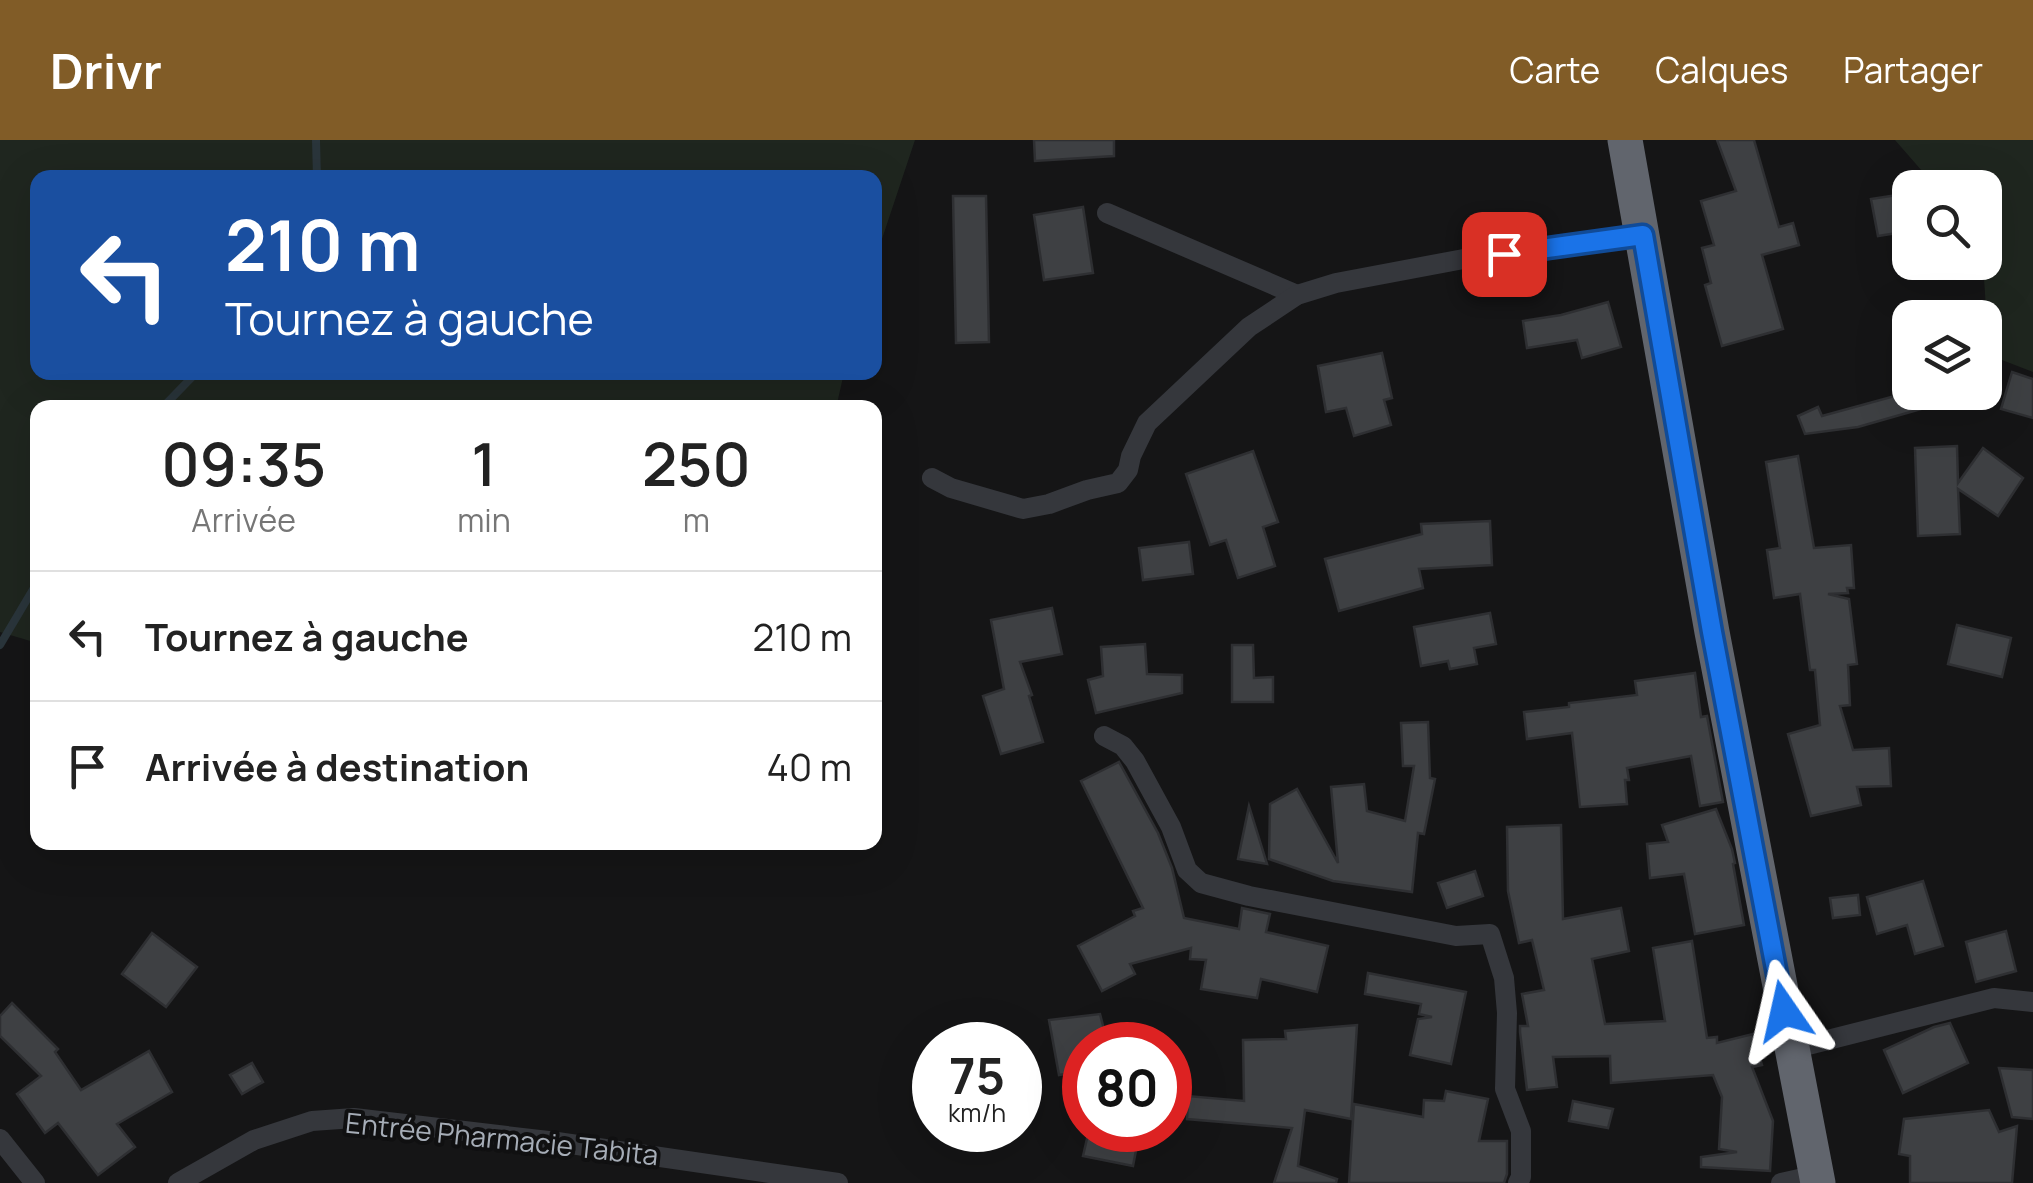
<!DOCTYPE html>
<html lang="fr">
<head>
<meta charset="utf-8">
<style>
	:root { --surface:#fff; --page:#f2f2f2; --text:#222; --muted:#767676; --line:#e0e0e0; --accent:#815c27 }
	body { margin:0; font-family:Manrope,sans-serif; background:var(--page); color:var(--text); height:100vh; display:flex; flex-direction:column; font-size:38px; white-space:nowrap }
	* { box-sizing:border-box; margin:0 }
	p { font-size:32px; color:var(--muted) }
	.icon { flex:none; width:55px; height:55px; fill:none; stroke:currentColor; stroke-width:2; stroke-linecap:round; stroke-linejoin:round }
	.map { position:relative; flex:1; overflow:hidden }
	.sheet { position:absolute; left:30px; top:260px; width:852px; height:450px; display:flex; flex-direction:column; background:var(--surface); border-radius:20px; box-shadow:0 10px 40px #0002 }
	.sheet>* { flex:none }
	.hud { position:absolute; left:30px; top:30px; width:852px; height:210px; border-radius:20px; box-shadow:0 10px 40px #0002; background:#1a4fa0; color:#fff; overflow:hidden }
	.buttons { position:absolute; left:1892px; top:30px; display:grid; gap:20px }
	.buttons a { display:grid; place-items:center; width:110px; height:110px; border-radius:20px; background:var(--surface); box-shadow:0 10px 40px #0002; font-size:50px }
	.speed { position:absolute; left:912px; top:882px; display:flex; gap:20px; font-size:50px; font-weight:700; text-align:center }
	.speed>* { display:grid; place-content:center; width:130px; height:130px; border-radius:50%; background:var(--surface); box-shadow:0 10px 40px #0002; line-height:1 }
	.speed small { font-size:25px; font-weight:400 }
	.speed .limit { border:15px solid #d22; background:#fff; color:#111 }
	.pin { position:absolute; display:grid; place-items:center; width:85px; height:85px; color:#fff; margin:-42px; border-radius:20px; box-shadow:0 5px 15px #0006 }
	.me { position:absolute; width:110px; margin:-55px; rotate:349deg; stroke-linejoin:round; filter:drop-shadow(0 0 8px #0008) }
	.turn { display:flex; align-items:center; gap:35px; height:210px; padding:0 30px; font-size:45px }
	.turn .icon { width:130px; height:130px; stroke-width:2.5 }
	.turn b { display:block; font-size:70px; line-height:85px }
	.eta { display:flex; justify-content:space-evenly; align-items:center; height:170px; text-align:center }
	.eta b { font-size:60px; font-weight:600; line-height:70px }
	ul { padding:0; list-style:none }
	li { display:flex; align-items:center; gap:30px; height:130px; padding:0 30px; border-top:2px solid var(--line) }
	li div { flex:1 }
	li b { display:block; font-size:38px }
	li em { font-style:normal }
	header { display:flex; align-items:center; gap:60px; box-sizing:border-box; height:140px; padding:0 50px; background:var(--accent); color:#fff }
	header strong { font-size:48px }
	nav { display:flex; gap:55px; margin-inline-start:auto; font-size:35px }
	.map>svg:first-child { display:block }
	.green { fill:#1f261f }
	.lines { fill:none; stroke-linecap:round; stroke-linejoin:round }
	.stream { stroke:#2a353b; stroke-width:8 }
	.building { fill:#3e4043; stroke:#2e2f32; stroke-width:2.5 }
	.street { stroke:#35373c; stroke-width:20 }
	.highway { stroke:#61656d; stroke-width:35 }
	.route-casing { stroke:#114b97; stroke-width:25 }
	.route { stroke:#1a73e8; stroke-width:18 }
	.labels { text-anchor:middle; stroke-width:8; stroke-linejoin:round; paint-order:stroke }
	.street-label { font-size:28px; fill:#a6adb7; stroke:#101011 }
</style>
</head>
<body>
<header>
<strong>Drivr</strong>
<nav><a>Carte</a><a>Calques</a><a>Partager</a></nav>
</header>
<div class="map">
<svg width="2033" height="1043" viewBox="0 0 2033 1043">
	<rect width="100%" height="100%" fill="#151516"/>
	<g class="green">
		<path d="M0 0H915L875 120V38H38V232L844 233 836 268H525L519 263 508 268H38L37 503 0 492Z"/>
		<path d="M1895 0H2033V232L1989 215 1983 123 1985 122V48L1936 47Z"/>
	</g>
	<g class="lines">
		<g class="stream">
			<path d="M316 0 317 38"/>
			<path d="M162 268 197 232"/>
			<path d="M0 505 38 441"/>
		</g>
	</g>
	<g class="building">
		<path d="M1034 0H1114V16L1035 21Z"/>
		<path d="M1717 0H1754L1779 87 1793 83 1799 105 1762 115 1783 189 1722 206 1705 145 1711 143 1702 108 1714 105 1701 61 1736 51Z"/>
		<path d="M1910 53V91L1878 96 1871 59Z"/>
		<path d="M953 56H986L989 202 956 203Z"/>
		<path d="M1083 67 1093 133 1044 140 1034 75Z"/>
		<path d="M1608 162 1621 207 1582 218 1577 200 1527 208 1523 181 1561 175Z"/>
		<path d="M1382 213 1392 258 1384 260 1391 285 1354 296 1346 268 1326 272 1318 226Z"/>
		<path d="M2012 232 2033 239V278L2001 269Z"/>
		<path d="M1897 252H1907L1928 267 1858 287 1805 294 1798 276 1818 267 1822 276 1895 256Z"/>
		<path d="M1957 306 1958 343 1983 308 2023 338 1998 376 1958 349 1960 394 1918 396 1915 308Z"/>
		<path d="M1253 311 1278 382 1263 387 1275 426 1238 438 1226 400 1210 405 1186 334Z"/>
		<path d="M1798 316 1814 408 1851 405 1854 448H1847L1848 453 1828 454 1849 459 1857 524 1848 525 1850 565 1840 566 1853 610 1889 608 1891 646 1857 647 1861 665 1811 676 1788 594 1820 585 1815 530H1810L1800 454 1774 458 1767 410 1780 408 1766 322Z"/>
		<path d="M1490 381 1492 425 1419 429 1423 448 1339 471 1325 419 1422 394 1421 384Z"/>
		<path d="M1189 402 1193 434 1143 440 1139 408Z"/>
		<path d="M1052 468 1062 514 1020 522 1032 555 1029 556 1043 602 1001 614 983 556 1004 549 991 480Z"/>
		<path d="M1490 473 1496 504 1474 508 1477 524 1450 529 1448 521 1421 526 1414 487Z"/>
		<path d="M1957 485 2011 498 2002 537 1948 524Z"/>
		<path d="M1145 504 1147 534 1182 535V553L1096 573 1088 540 1103 536 1101 507Z"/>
		<path d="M1232 505H1253L1254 538 1273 537V562H1232Z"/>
		<path d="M1695 533 1701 577 1707 576 1723 662 1700 666 1691 616 1627 628 1629 640H1625L1627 664 1580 667 1572 593 1527 599 1524 572 1569 567V563L1637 555 1635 541Z"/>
		<path d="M1428 582 1430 638 1435 639 1424 694 1418 693 1412 752 1333 741 1269 719 1270 664 1297 649 1338 723 1331 647 1364 644 1367 671 1405 681 1414 626H1403L1401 583Z"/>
		<path d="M1119 622 1158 693 1172 728 1184 778 1239 789 1242 768 1270 774 1266 792 1328 806 1317 852 1261 839 1257 858 1201 849 1206 820 1190 819 1191 808 1130 824 1135 834 1102 851 1078 806 1135 776 1133 771 1143 768 1081 641Z"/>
		<path d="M1249 666 1267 724 1238 719Z"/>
		<path d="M1716 669 1732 709 1735 723 1733 724 1744 785 1695 794 1684 734 1650 738 1647 704 1668 702 1662 685Z"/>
		<path d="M1561 685 1563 779 1621 768 1629 811 1592 819 1605 884 1665 881 1653 808 1692 801 1707 898 1717 897V903L1753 894 1762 925 1752 927 1773 981 1770 1031 1701 1027V1017L1737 1012 1719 1009 1722 957 1713 935 1611 943 1610 916 1553 917 1557 947 1527 950 1520 892V886H1528L1522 854 1544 850 1532 800 1519 803 1508 751 1507 687Z"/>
		<path d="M1475 731 1483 756 1447 768 1438 743Z"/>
		<path d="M1923 741 1943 806 1915 814 1907 785 1877 794 1867 757Z"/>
		<path d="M1858 755 1860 775 1833 778 1830 758Z"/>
		<path d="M2006 791 2016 831 1976 842 1966 802Z"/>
		<path d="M152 793 197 827 166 867 122 834Z"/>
		<path d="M1368 833 1466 852 1451 924 1410 915 1418 879 1432 877 1419 874 1421 864 1365 854Z"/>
		<path d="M12 863 58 909 55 912 81 950 149 911 172 952 117 984 135 1007 98 1035 58 983 45 993 17 954 41 936 0 896V876Z"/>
		<path d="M1100 874 1108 905H1085V931L1059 935 1049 880Z"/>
		<path d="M1950 883 1968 923 1903 953 1884 910 1934 887Z"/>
		<path d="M1357 885 1351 979 1305 970 1298 1026 1337 1039 1336 1043H1274L1292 988 1187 979 1188 956 1244 961 1243 900 1286 899 1285 891Z"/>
		<path d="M252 923 263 942 242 954 230 935Z"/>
		<path d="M1999 928 2033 930V979L2012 977Z"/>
		<path d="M1446 951 1488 959 1479 1001H1507V1034L1504 1043H1349L1354 964 1423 977 1424 960 1444 961Z"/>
		<path d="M1573 961 1613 969 1608 988 1569 981Z"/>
		<path d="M1989 970 1999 992 2017 986 2012 1043H1910V1016L1899 1014 1904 979Z"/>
		<path d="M1089 990H1140L1133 1026 1083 1016Z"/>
	</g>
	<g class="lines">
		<g class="street">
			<path d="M1107 73 1297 155"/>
			<path d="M932 338 951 348 1023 369 1049 364 1087 350 1118 343 1128 330 1131 316 1147 283 1249 187 1297 155 1336 143 1469 118 1643 95"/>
			<path d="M1104 596 1123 606 1135 621 1171 687 1187 730 1201 743 1249 756 1456 796 1490 794 1504 838 1507 873 1505 949 1521 991V1037L1518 1043"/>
			<path d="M1792 909 1994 858 2033 862"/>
			<path d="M0 999 35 1043"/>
			<path d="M178 1043 254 1000 312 981 354 978 557 1002 838 1043"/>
			<path d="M1781 1043 1817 1035"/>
		</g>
		<path class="highway" d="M1625 0 1712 492 1818 1043"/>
	</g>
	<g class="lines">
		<defs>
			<path id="route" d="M1504 114 1643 95 1712 492 1784 871"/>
		</defs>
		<use href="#route" class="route-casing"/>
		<use href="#route" class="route"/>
	</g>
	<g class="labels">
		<g class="street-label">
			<text transform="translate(502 999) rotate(6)" y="10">Entrée Pharmacie Tabita</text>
		</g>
	</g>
</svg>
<div class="buttons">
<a><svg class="icon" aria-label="search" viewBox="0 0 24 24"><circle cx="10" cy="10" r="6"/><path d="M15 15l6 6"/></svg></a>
<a><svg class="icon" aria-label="layers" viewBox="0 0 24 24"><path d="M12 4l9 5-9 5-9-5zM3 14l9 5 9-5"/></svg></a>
</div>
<div class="speed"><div>75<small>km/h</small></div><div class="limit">80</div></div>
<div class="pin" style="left:1504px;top:114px;background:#d93025"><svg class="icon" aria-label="arrive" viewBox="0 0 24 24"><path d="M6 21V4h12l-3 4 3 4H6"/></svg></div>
<svg class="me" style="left:1784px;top:871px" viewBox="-20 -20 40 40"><path d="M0-17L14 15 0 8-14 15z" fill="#1a73e8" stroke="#fff" stroke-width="4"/></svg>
<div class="hud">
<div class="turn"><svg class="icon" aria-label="left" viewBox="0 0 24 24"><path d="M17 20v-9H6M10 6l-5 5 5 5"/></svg><div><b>210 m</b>Tournez à gauche</div></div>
</div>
<section class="sheet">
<div class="eta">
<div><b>09:35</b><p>Arrivée</p></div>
<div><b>1</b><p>min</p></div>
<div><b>250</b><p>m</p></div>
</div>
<ul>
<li><svg class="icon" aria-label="left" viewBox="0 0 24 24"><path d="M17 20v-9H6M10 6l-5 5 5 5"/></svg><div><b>Tournez à gauche</b></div><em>210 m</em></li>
<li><svg class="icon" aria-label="arrive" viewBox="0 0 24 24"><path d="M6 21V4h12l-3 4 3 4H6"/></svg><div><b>Arrivée à destination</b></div><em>40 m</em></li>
</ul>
</section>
</div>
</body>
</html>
